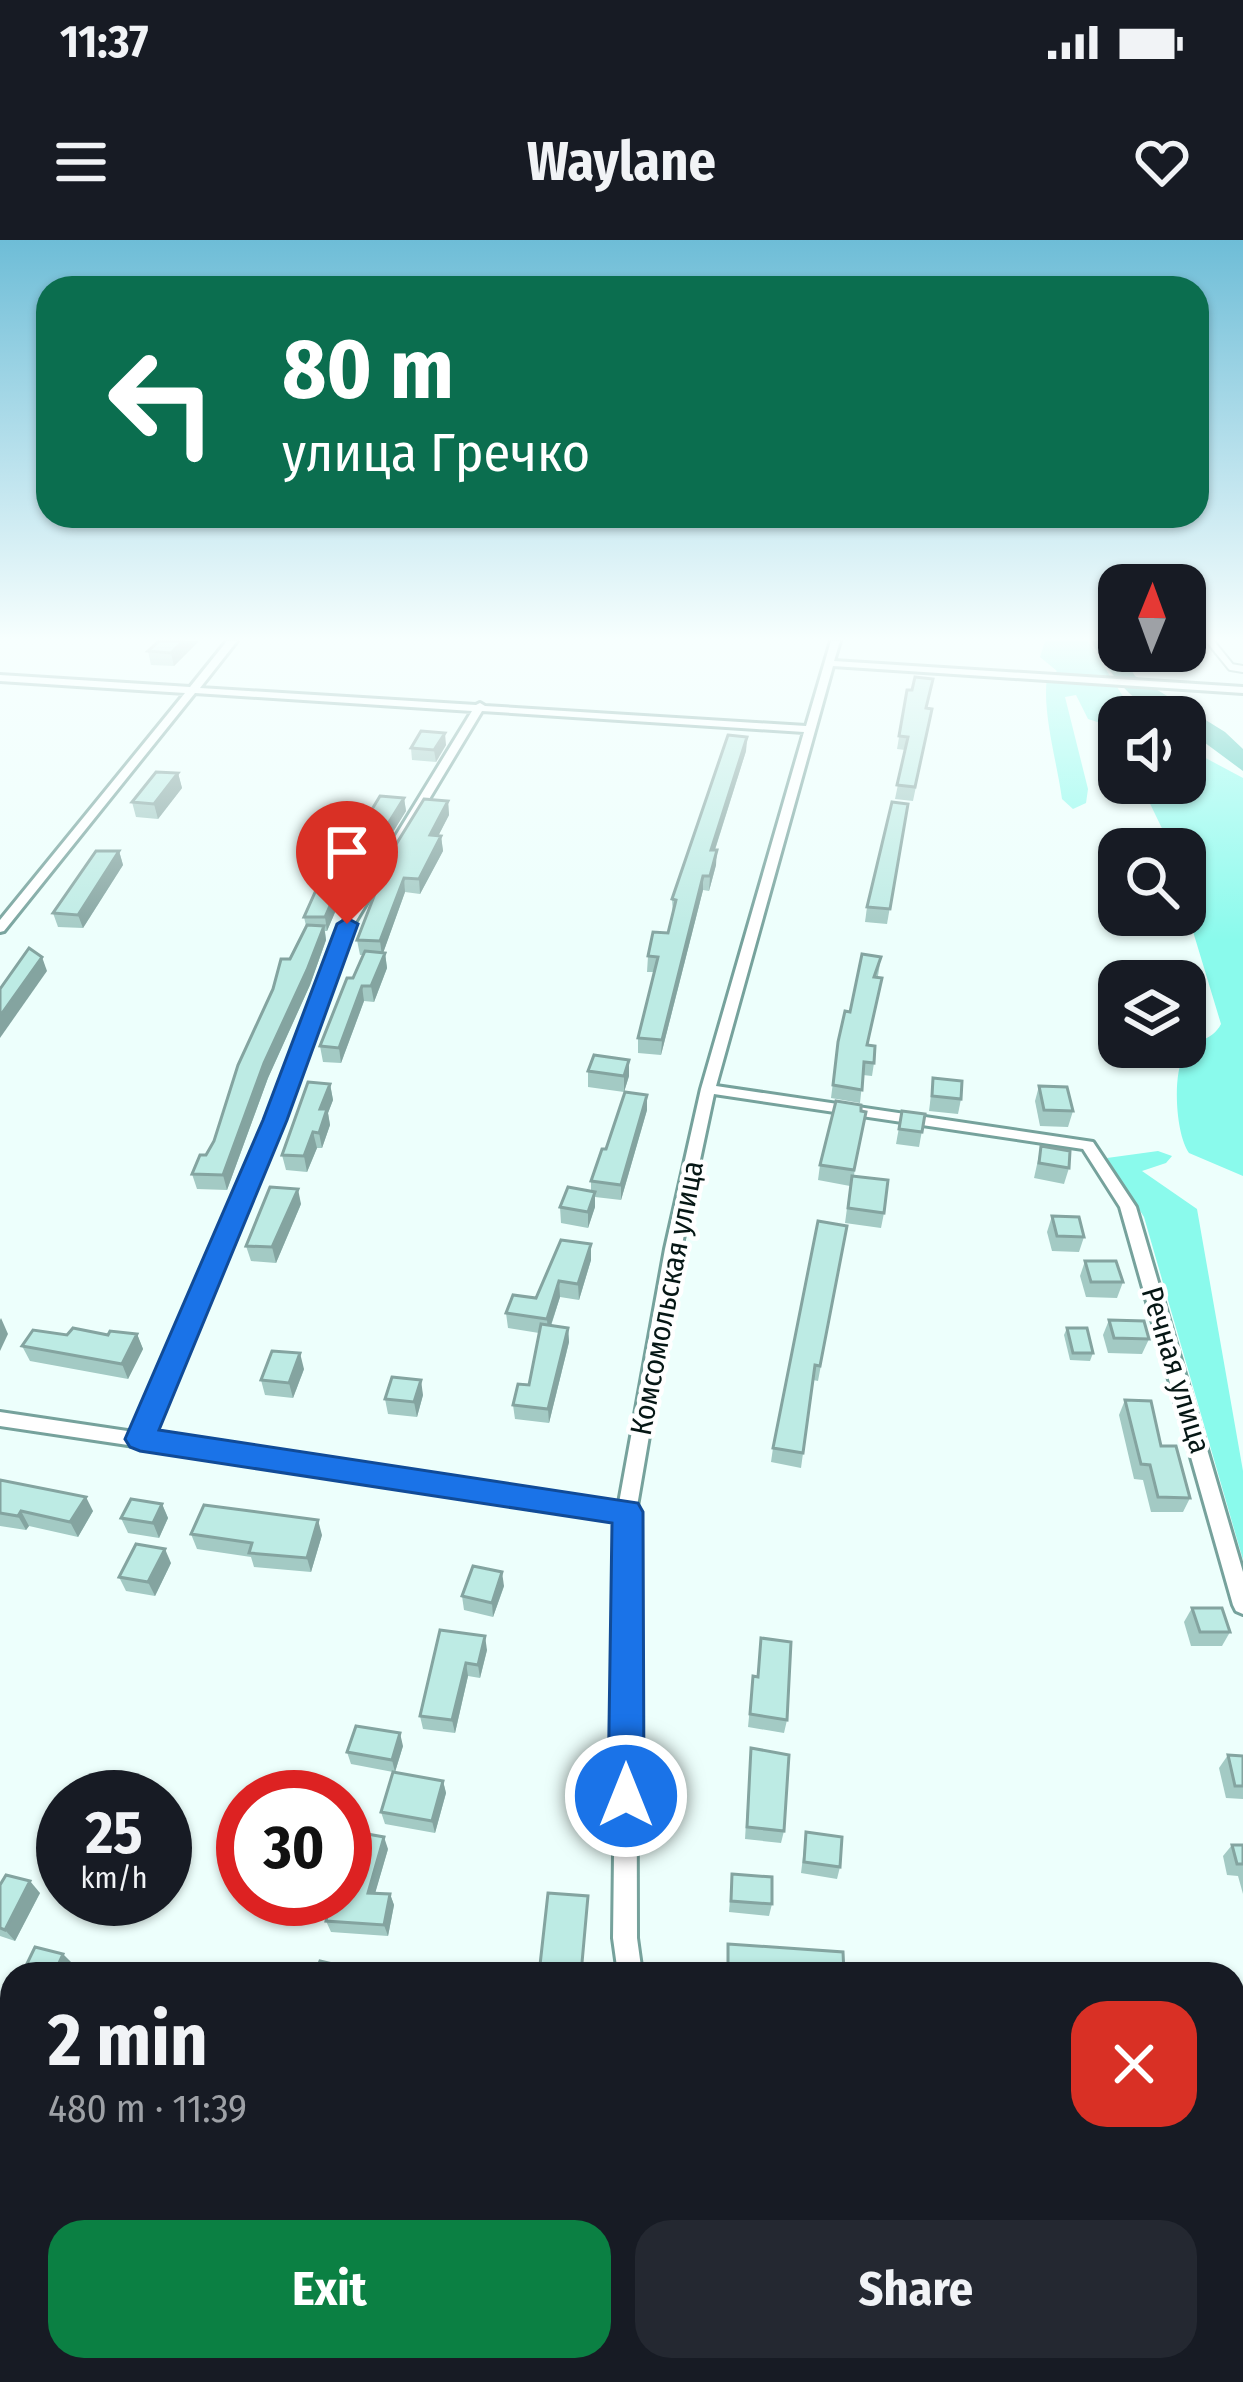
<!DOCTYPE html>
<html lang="en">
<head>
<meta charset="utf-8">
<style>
	:root { --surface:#171b24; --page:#242831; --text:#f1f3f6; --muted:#9ea1a6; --accent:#0b8043 }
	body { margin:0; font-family:"Fira Sans Condensed",sans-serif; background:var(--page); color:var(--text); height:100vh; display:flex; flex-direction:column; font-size:45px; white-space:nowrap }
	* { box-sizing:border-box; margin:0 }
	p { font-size:39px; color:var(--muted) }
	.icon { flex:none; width:66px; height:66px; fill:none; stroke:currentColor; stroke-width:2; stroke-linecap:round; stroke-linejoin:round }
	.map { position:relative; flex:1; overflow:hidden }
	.details { position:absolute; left:0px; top:1722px; width:1245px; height:420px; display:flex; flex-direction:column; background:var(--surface); border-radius:36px 36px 0 0; box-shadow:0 3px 9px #0004 }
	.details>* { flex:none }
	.banner { position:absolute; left:36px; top:36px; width:1173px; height:252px; border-radius:36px; box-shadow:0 3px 9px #0004; background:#0b6e4f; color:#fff; overflow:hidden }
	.needle { width:78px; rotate:1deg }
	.fabs { position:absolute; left:1098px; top:324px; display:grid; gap:24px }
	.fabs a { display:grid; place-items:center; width:108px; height:108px; border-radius:24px; background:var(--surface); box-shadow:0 3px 9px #0004; font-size:60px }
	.speed { position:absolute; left:36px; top:1530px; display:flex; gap:24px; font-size:60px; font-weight:700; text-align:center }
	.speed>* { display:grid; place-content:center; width:156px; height:156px; border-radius:50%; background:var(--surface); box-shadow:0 3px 9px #0004; line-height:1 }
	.speed small { font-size:30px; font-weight:400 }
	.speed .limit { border:18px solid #d22; background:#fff; color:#111 }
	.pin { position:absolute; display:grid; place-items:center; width:102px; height:102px; color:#fff; margin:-123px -51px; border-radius:50% 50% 50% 0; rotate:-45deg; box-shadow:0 0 12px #0007 }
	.pin .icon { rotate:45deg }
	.me { position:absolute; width:132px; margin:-66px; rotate:0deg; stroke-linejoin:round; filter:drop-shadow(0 0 9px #0008) }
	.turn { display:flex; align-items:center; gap:42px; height:252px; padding:0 48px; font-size:54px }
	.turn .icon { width:156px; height:156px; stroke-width:2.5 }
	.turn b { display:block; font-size:84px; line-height:102px }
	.round { display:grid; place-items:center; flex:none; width:126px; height:126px; border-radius:36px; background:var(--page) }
	.headline { display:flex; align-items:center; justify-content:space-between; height:204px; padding:0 48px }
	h1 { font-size:72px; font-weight:700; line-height:90px }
	.button { display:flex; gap:24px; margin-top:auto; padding:24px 48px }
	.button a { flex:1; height:138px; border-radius:36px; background:var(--accent); color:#fff; font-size:48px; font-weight:700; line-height:138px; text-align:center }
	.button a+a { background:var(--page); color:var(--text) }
	.status { display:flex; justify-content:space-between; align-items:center; height:84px; padding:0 60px; background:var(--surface); direction:ltr }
	.status svg { height:33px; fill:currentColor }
	header { display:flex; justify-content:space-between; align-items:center; height:156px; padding:0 48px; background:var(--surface); font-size:54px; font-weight:700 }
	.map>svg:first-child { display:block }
	.green { fill:#8afaec }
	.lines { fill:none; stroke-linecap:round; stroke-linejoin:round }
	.river { fill:#57cabd; fill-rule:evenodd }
	.lane-casing { stroke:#76a29c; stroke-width:10 }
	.street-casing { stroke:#76a29c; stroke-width:6 }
	.lane { stroke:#fff; stroke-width:6 }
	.street { fill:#fff; fill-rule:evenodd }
	.wall { fill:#a3cac4 }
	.shaded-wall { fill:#84a4a0 }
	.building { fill:#bdebe4; stroke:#84a4a0; stroke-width:3 }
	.route { fill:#1a73e8; stroke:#114b97; stroke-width:3 }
	.labels { text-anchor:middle; stroke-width:9; stroke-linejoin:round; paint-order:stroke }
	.street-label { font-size:30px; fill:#061715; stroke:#fff }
</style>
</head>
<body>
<div class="status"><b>11:37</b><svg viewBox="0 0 49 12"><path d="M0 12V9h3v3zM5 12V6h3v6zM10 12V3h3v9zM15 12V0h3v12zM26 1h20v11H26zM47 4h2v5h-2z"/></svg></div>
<header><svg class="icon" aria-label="menu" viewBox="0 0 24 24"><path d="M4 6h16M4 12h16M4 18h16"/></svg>Waylane<svg class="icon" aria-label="heart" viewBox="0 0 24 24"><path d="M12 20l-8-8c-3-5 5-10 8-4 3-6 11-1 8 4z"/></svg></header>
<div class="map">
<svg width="1243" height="2142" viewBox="0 0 1243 2142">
	<rect width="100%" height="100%" fill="#edfffc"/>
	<g class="green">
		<path d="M1045 401H1088L1136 477H1119V489L1088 479 1076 455 1065 457 1088 549 1086 563 1073 569 1062 559C1057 522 1042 472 1047 438L1057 431 1040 417Z"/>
		<path d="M1185 507 1243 538V936L1189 913C1176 895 1172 836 1184 815 1193 799 1212 802 1221 784L1185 665V609H1172L1140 543H1185Z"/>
		<path d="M1158 911 1172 916 1166 923 1142 931 1197 969 1243 1231V1320L1144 977 1107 918Z"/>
	</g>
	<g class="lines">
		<path class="river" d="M1091 401H1113L1135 436 1225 492 1243 509V531L1185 488V477C1139 477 1112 437 1091 401Z"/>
		<defs>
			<path id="lane" d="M1210 401 1231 427 1243 429"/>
			<g id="street">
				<path d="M227 401H237L200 448 476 465 480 463 485 466 806 486 831 401H840L834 421 1243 447V453L833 426 716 846 1093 902 1136 967 1243 1332V1374L1236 1371 1233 1365 1120 967 1083 909 714 854 681 1009 636 1272 637 1698 642 1734H618L613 1698 618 1278 0 1186V1172L134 1192 268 881 342 684 472 471 195 453 4 691 0 692V680L185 453 0 441V435L190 447ZM482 471 804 492 701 849 665 1009 619 1263 151 1194 282 881 354 684Z"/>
				<path d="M0 1780 12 1783V1807L0 1804Z"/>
				<path d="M1243 1873V1901L1233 1906V1878Z"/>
				<path d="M650 2130H678L677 2142H649Z"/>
			</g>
		</defs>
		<use href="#lane" class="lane-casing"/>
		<use href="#street" class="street-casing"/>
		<use href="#lane" class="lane"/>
		<use href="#street" class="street"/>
	</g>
	<g class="wall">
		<path d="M159 401H199L174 426 151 425 148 411Z"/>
		<path d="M907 450 927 468 932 469 913 561 895 559 905 510 897 509Z"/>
		<path d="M747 497 746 511 715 610 716 625 709 651 703 650 661 815 638 813V798L654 732H647L648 716 668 693 673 675 672 659Z"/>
		<path d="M446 505 436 522 412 520 411 508Z"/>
		<path d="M178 533 182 548 158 579 136 577 132 562Z"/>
		<path d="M404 558 406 571 352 658 339 663 327 691H325L326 700 310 745 268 838 227 950 197 949 192 934 214 901 273 749 306 686 304 677 334 621Z"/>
		<path d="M448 561 449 575 438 596H441L443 611 420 654 405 652 383 713H385L387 728 374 762 364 761 341 823 323 822 320 806 363 715H360L357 700 373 659 371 645Z"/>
		<path d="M908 564 887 684 865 682 867 667Z"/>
		<path d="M119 611 123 625 83 688 58 687 53 673Z"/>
		<path d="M881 717 867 805 874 823 872 836 863 835 860 863 831 858 838 802 850 772Z"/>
		<path d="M629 820V836L624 852 588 847V831Z"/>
		<path d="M933 838 961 859 958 874 929 871Z"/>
		<path d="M330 844 333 860 328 873 330 885 322 908H317L307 932 286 930 282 915Z"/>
		<path d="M1039 846 1073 871 1068 887 1040 886 1035 861Z"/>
		<path d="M647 855V870L621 960 595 957V967L588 988 561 983 560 967 591 951V941L606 909Z"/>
		<path d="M861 871 854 936 884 973 881 988 845 983 850 946 818 940 820 925Z"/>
		<path d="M902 871 925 874 919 907 896 904Z"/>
		<path d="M1041 906 1069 928 1064 944 1034 938Z"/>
		<path d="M301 964 276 1023 251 1021 246 1006Z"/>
		<path d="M1052 976 1084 997 1079 1012 1052 1011 1047 992Z"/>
		<path d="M847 986 818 1141 813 1140 801 1228 771 1222 773 1208Z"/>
		<path d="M591 1004V1020L579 1060 560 1057 551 1086 568 1088 569 1102 549 1183 515 1179 513 1165 529 1145 539 1093 508 1088 506 1073 536 1058Z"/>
		<path d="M1085 1021 1123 1042 1117 1058 1086 1057 1080 1036Z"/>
		<path d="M1109 1080 1149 1099 1142 1114 1108 1113 1103 1095Z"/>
		<path d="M1067 1088 1093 1113 1090 1121 1070 1120 1064 1095Z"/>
		<path d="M137 1094 143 1109 128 1139 30 1121 22 1106 67 1095Z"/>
		<path d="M304 1129 293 1158 265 1155 261 1140Z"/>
		<path d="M423 1155 417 1177 388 1174 385 1159Z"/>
		<path d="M1125 1160 1161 1206 1190 1258 1183 1272H1151L1143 1240 1134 1239 1119 1175Z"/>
		<path d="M0 1240 93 1271 78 1297 29 1286 26 1290 0 1286Z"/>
		<path d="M162 1264 168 1278 159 1298 128 1293 121 1278Z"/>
		<path d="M191 1294 322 1295 311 1332 254 1327 251 1317 197 1309Z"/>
		<path d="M171 1323 155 1356 126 1351 119 1337Z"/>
		<path d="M504 1346 493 1377 464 1370 462 1356Z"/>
		<path d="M1192 1368 1230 1392 1222 1406H1191L1184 1382Z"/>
		<path d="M440 1390 487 1410 480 1438 468 1436 455 1493 423 1489 420 1476Z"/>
		<path d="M761 1398 787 1480 784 1493 748 1487 753 1436 757 1437Z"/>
		<path d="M403 1506 395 1532 443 1541 446 1553 435 1593 385 1584 381 1572 393 1532 351 1524 347 1512Z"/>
		<path d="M751 1508 784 1591 781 1603 745 1599Z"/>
		<path d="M1228 1515 1243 1516V1559L1226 1558 1219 1528Z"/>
		<path d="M806 1592 840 1627 837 1639 801 1633Z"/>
		<path d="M1232 1605H1243V1654L1238 1636 1227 1635 1223 1616Z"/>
		<path d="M388 1609 375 1653 390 1654 394 1665 388 1696 331 1692 326 1681Z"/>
		<path d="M732 1634 772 1664 769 1676 729 1672Z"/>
		<path d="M0 1645 40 1653 15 1701 0 1696Z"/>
		<path d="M728 1704 844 1734H727Z"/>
		<path d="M1243 1754V1790H1238L1233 1773V1762Z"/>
	</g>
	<g class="shaded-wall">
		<path d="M183 401H199L174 426 171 413Z"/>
		<path d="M445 493 446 505 436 522 434 510Z"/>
		<path d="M747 497 746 511 710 625 711 610Z"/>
		<path d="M178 533 182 548 158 579 154 564Z"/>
		<path d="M404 558 406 571 352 658 339 663 327 691 325 677 337 650Z"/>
		<path d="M448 561 449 575 431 610 430 595Z"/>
		<path d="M441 596 443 611 420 654 419 639Z"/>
		<path d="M717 610 716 625 709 651 710 636Z"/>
		<path d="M119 611 123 625 83 688 78 675Z"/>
		<path d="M703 636V650L661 815 662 800Z"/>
		<path d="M404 638 405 652 382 716 380 701Z"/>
		<path d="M324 686 326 700 310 745 268 838 227 950 223 935 264 823Z"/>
		<path d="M385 713 387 728 374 762 371 746Z"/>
		<path d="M42 717 47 731 0 798V776Z"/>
		<path d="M362 746 364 761 341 823 339 808Z"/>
		<path d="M629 820V836L624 852V836Z"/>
		<path d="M330 844 333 860 328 873 330 885 322 908 319 893 320 869Z"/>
		<path d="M647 855V870L621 960V945Z"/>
		<path d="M313 892 317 908 307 932 304 916Z"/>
		<path d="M298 949 301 964 276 1023 272 1007Z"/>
		<path d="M595 952V967L588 988V972Z"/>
		<path d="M591 1004V1020L579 1060 578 1044Z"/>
		<path d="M559 1041 560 1057 548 1094 547 1079Z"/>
		<path d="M1 1078 8 1094 0 1111V1080Z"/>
		<path d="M568 1088 569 1102 549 1183 548 1169Z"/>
		<path d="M137 1094 143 1109 128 1139 122 1124Z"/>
		<path d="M300 1113 304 1129 293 1158 289 1143Z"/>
		<path d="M421 1140 423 1155 417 1177 414 1162Z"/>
		<path d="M86 1257 93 1271 78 1297 70 1282Z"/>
		<path d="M162 1264 168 1278 159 1298 153 1283Z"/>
		<path d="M21 1271 29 1286 26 1290 18 1276Z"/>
		<path d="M318 1280 322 1295 311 1332 307 1318Z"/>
		<path d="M165 1309 171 1323 155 1356 148 1342Z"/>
		<path d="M502 1332 504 1346 493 1377 492 1363Z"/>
		<path d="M485 1396 487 1410 480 1438 478 1425Z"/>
		<path d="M466 1423 468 1436 455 1493 452 1480Z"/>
		<path d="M400 1493 403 1506 395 1532 392 1520Z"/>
		<path d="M443 1541 446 1553 435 1593 432 1581Z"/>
		<path d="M384 1597 388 1609 372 1664 368 1653Z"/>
		<path d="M30 1641 40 1653 15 1701 5 1690Z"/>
		<path d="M390 1654 394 1665 388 1696 384 1685Z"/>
		<path d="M63 1714 73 1724 68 1734H54Z"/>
	</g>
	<g class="building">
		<path d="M159 401H183L171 413 148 411Z"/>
		<path d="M915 437 933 439 926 468 932 469 915 547 897 545 908 497 899 496 907 450H912Z"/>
		<path d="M421 491 445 493 434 510 411 508Z"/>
		<path d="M728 495 747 497 711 610H717L710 636H703L662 800 638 798 658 717 648 716 653 692 668 693 676 660 672 659Z"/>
		<path d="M156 532 178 533 154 564 132 562Z"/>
		<path d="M380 556 404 558 350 645 337 650 325 677H304L329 621H334L342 605 350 606Z"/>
		<path d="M424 559 448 561 430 595 441 596 419 639 404 638 380 701 357 700 378 646 371 645Z"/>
		<path d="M892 562 908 564 890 669 867 667Z"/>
		<path d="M96 611H119L78 675 53 673Z"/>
		<path d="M307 685 324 686 307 730 264 823 223 935 192 934 200 915H206L214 901 238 825 273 749 281 719H290Z"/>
		<path d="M29 708 42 717 0 776V749Z"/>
		<path d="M365 711 385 713 371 746H362L339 808 320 806 347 738H353Z"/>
		<path d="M862 714 881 717 874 737 882 738 867 805 875 806 874 823 864 822 862 850 833 845 838 802 845 771 850 772Z"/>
		<path d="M594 815 629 820 624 836 588 831Z"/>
		<path d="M933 838 962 841 961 859 932 856Z"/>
		<path d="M308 842 330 844 320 869H327L319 893 313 892 304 916 282 915Z"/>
		<path d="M1039 846 1067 847 1073 871 1044 870Z"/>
		<path d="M625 852 647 855 621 945 591 941 602 909H606Z"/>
		<path d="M836 861 861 865V871L866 872 854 930 820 925Z"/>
		<path d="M902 871 925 874 922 892 899 889Z"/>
		<path d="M1041 906 1070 911 1069 928 1039 923Z"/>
		<path d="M852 936 888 940 884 973 848 968Z"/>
		<path d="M270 947 298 949 272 1007 246 1006Z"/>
		<path d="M568 947 595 952 588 972 560 967Z"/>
		<path d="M1052 976 1079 977 1084 997 1057 996Z"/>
		<path d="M818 981 847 986 820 1126 815 1125 803 1213 773 1208Z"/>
		<path d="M561 1000 591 1004 578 1044 559 1041 547 1079 506 1073 513 1055 536 1058Z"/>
		<path d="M1085 1021H1116L1123 1042H1091Z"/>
		<path d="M1109 1080 1144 1081 1149 1099 1114 1098Z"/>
		<path d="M541 1084 568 1088 548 1169 513 1165 518 1144 529 1145Z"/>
		<path d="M73 1088 108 1095 110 1091 137 1094 122 1124 22 1106 33 1090 67 1095Z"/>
		<path d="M1067 1088H1087L1093 1113H1073Z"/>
		<path d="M272 1111 300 1113 289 1143 261 1140Z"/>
		<path d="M392 1137 421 1140 414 1162 385 1159Z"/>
		<path d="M1125 1160 1151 1161 1161 1206H1176L1190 1258 1158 1257 1150 1225 1141 1224Z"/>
		<path d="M0 1240 86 1257 70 1282 21 1271 18 1276 0 1273Z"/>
		<path d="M131 1259 162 1264 153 1283 121 1278Z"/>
		<path d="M204 1265 318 1280 307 1318 249 1313 252 1303 191 1294Z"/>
		<path d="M136 1304 165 1309 148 1342 119 1337Z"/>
		<path d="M473 1326 502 1332 492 1363 462 1356Z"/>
		<path d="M1192 1368H1222L1230 1392H1200Z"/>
		<path d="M440 1390 485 1396 478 1425 466 1423 452 1480 420 1476Z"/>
		<path d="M761 1398 791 1402 787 1480 750 1474 753 1436 758 1437Z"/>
		<path d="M356 1486 400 1493 392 1520 347 1512Z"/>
		<path d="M751 1508 789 1515 784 1591 747 1587Z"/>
		<path d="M1228 1515 1243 1516V1546H1235Z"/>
		<path d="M393 1532 443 1541 432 1581 381 1572Z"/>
		<path d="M345 1590 384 1597 368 1653 390 1654 384 1685 326 1681 331 1659H345Z"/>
		<path d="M806 1592 842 1597 840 1627 804 1622Z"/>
		<path d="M1232 1605H1243V1624H1237Z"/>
		<path d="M732 1634 772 1637V1664L731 1661Z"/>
		<path d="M6 1635 30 1641 5 1690 0 1688V1645Z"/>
		<path d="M548 1653 588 1656 581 1734H539Z"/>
		<path d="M728 1704 843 1712 844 1734 728 1731Z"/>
		<path d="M35 1707 63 1714 54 1734H22Z"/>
		<path d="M320 1721 371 1733 315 1734Z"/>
		<path d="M517 2130H552L551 2141 516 2138Z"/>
	</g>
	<linearGradient id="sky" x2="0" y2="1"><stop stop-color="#6ebdd7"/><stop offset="0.57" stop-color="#f7fffe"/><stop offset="1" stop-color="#f7fffe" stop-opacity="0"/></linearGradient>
	<rect width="1243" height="700" fill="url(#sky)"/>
	<path class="route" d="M347 678 358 684 287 880 159 1190 638 1263 643 1272 644 1556 638 1568 626 1573 613 1568 608 1556 612 1283 140 1211 130 1207 125 1199 263 880 337 684Z"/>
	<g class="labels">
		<g class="street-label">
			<text transform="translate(667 1058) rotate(-79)" y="10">Комсомольская улица</text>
			<text transform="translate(1176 1130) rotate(73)" y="10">Речная улица</text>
		</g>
	</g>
</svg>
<div class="fabs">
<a><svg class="needle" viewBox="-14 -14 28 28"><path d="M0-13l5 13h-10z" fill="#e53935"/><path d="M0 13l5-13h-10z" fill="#9ea1a6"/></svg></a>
<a><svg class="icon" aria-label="sound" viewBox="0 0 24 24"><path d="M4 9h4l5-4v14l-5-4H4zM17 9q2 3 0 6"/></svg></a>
<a><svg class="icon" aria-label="search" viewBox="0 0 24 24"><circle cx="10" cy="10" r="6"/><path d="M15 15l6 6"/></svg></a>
<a><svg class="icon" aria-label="layers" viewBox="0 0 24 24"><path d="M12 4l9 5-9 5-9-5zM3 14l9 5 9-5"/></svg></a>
</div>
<div class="speed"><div>25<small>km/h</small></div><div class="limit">30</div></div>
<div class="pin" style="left:347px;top:684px;background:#d93025"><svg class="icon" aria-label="arrive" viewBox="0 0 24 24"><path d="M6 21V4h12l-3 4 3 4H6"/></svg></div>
<svg class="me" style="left:626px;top:1556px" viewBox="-20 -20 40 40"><circle r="17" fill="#1a73e8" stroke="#fff" stroke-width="3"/><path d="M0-11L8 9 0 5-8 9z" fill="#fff"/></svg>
<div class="banner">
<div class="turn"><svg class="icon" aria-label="left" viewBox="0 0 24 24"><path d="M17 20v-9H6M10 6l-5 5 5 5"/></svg><div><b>80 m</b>улица Гречко</div></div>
</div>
<section class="details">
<div class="headline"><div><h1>2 min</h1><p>480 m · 11:39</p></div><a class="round" style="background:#d93025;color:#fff"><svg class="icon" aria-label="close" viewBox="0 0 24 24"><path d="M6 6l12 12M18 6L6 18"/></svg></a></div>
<div class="button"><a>Exit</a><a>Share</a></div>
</section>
</div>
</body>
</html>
